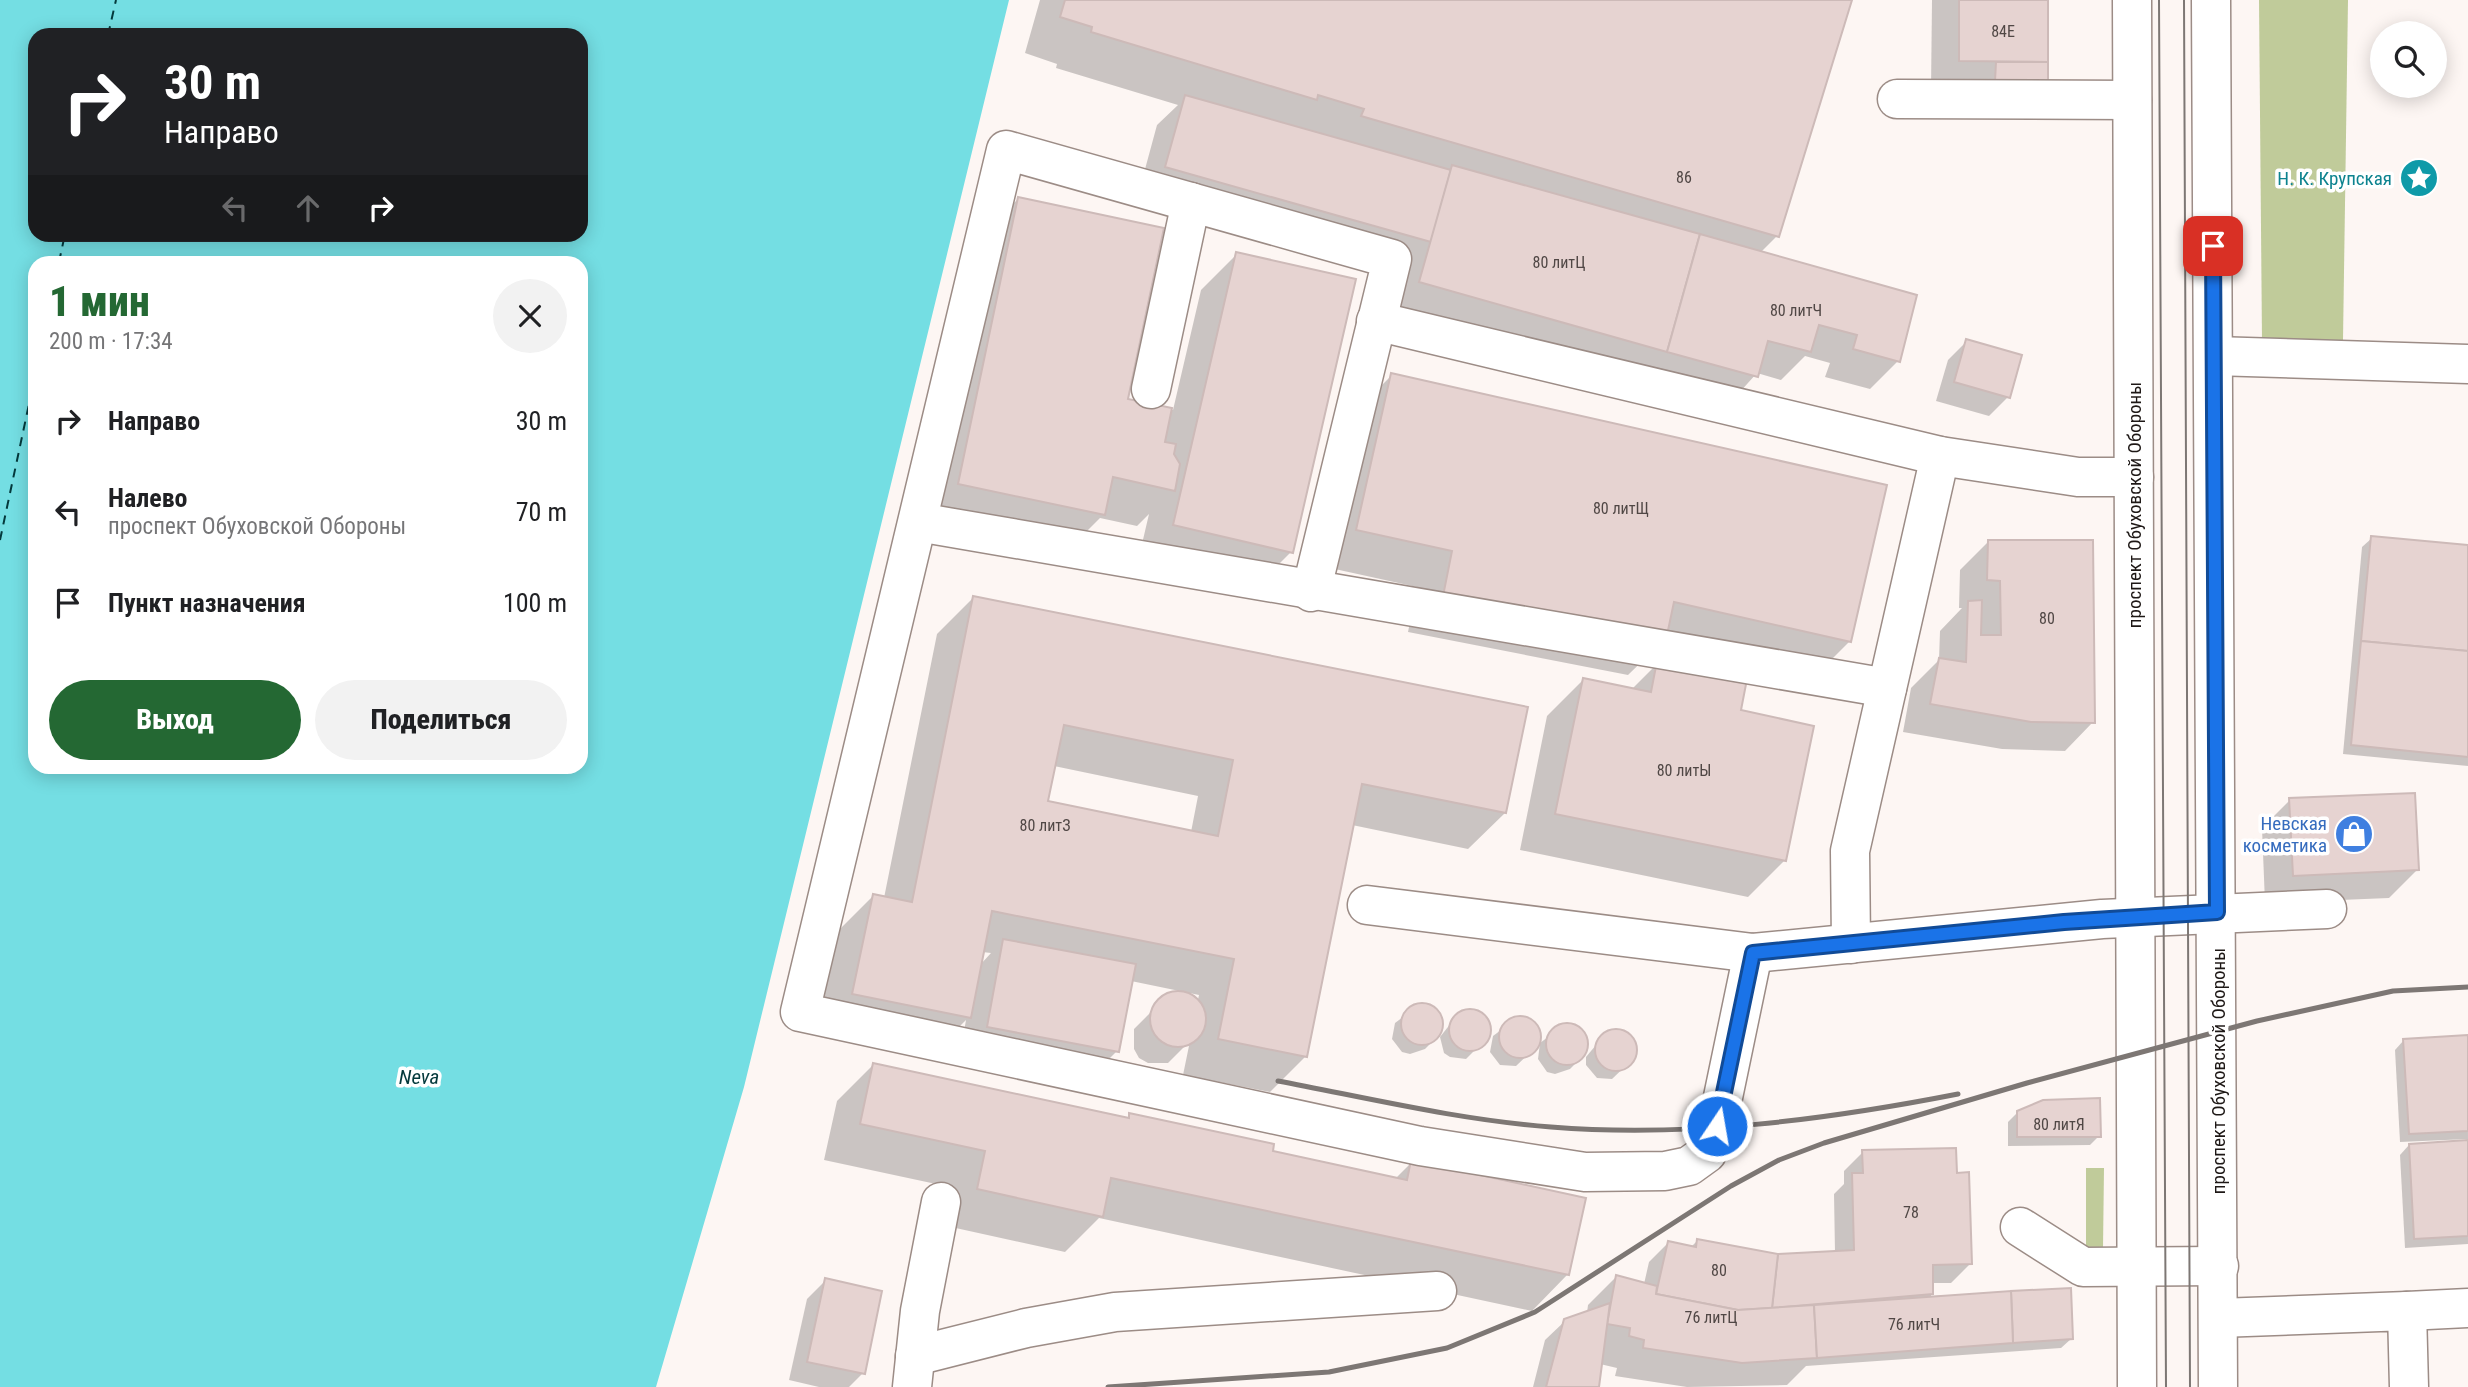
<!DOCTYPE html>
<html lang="ru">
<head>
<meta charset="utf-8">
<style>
	:root { --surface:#fff; --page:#f2f2f2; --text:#202124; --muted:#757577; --accent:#246833 }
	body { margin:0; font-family:"Roboto Condensed",sans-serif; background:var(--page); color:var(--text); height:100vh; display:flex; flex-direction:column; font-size:26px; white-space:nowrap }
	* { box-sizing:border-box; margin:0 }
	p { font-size:23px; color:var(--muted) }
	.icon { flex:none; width:38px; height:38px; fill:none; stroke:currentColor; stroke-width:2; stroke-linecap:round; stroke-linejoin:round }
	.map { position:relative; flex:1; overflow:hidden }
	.panel { position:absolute; left:28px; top:256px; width:560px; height:518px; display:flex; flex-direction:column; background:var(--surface); border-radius:21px; box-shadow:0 4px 18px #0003 }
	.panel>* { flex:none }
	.hud { position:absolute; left:28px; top:28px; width:560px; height:214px; border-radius:21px; box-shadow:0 4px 18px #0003; background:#202124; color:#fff; overflow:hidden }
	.fabs { position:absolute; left:2370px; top:21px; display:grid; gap:14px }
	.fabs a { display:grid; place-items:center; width:77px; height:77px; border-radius:50%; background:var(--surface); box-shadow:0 4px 18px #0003; font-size:35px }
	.pin { position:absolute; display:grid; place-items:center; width:60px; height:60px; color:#fff; margin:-30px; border-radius:14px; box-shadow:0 4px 10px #0006 }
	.me { position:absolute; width:77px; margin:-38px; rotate:12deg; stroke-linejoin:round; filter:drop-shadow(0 0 5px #0008) }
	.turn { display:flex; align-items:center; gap:24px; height:147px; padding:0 21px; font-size:32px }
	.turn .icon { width:91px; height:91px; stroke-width:2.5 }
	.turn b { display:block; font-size:49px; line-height:60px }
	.lanes { display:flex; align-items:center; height:66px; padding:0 21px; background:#0003; justify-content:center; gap:35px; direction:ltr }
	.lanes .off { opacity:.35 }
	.round { display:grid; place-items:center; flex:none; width:74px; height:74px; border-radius:37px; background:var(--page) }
	.overview { display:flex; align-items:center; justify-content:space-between; height:119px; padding:0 21px }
	h1 { font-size:42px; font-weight:800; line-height:52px; color:var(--accent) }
	.button { display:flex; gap:14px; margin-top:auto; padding:14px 21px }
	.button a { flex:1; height:80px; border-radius:42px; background:var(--accent); color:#fff; font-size:28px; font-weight:800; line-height:80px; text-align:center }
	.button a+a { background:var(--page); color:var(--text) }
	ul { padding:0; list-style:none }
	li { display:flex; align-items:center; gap:21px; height:91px; padding:0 21px }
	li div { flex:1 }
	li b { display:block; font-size:26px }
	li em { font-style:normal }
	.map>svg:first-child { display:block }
	.green { fill:#c0cb9a }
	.water { fill:#74dee3; fill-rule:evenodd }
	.shadow { fill:#0003; fill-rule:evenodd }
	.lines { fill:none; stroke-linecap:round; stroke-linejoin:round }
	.ferry { stroke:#04393c; stroke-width:2; stroke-dasharray:9 7; stroke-linecap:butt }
	.building { fill:#e6d3d1; stroke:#cdbab8; stroke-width:2; fill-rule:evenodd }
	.minor-casing { stroke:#9c8c86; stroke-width:41 }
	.major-casing { stroke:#9c8c86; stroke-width:41 }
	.minor { stroke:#fff; stroke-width:38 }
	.major { stroke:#fff; stroke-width:38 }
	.tram { stroke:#7d7774; stroke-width:2 }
	.rail { stroke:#7d7774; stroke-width:5 }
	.route-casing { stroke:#114b97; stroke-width:18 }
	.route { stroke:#1a73e8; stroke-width:12 }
	.labels { text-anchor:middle; stroke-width:7; stroke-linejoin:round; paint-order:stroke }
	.number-label { font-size:16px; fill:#504745 }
	.culture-label { font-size:19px; fill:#0d838f; stroke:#fff; text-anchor:end }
	.street-label { font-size:19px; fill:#1e1816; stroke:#fff }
	.shop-label { font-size:19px; fill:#366cbe; stroke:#fff; text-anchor:end }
	.water-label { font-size:21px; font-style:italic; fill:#04393c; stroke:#fff }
</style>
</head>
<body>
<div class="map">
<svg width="2468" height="1387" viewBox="0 0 2468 1387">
	<rect width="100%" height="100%" fill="#fdf6f3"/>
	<g class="green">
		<path d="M2259 0H2348L2343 340H2262Z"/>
		<path d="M2086 1168H2104L2103 1248H2086Z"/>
	</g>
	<path class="water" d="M0 0H1009L744 1087 656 1387H0ZM35 35H581V234H35ZM35 262H581V766H35Z"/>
	<g class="shadow">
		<path d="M1040 0H1850L1777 236 1760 253 1898 361 1870 389 1825 377 1830 363 1805 356 1781 380 1757 373 1729 404 1384 318 1398 268 1138 195 1157 125 1178 105 1056 68 1057 64 1025 53Z"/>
		<path d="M1932 0H2046V81L1931 89Z"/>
		<path d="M1018 199 1126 400 1173 410 1201 290 1237 254 1291 552 1255 588 1138 561 1149 514 1137 526 1100 518 1068 550 923 519 982 235Z"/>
		<path d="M1967 341 2008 397 1989 416 1936 401 1948 360Z"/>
		<path d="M1392 375 1850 641 1814 677 1661 643 1628 675 1408 632 1417 587 1321 566 1356 411Z"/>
		<path d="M2372 538 2468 547V766L2343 754 2362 547Z"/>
		<path d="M1988 542 2093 722 2065 751 2002 749 1903 732 1911 688 1939 660 1940 631 1962 608H1959L1960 570Z"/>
		<path d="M973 598 1505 813 1468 849 1352 825 1306 1056 1270 1092 1183 1075 1190 1041 1168 1063H1148L1139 1058 1134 1049V1029L1168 995H1188L1197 1004 1199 995 1131 981 1117 1051 1089 1079 960 1055 966 1020 933 1053 817 1030 837 932 873 896 884 898 937 634ZM1054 766 1198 796 1191 832 1046 802ZM982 952 991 953 980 965Z"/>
		<path d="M1658 663 1738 712 1784 861 1748 897 1520 850 1547 716 1583 680 1631 690Z"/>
		<path d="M2290 800 2417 870 2389 898 2265 903 2262 828Z"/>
		<path d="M1419 1005 1434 1009 1441 1024 1435 1039 1425 1049 1410 1054 1402 1052 1392 1039 1395 1023Z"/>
		<path d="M1475 1011 1488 1021V1037L1466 1059 1450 1057 1444 1053 1440 1037 1459 1013Z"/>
		<path d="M1517 1018H1525L1537 1029 1538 1045 1516 1066 1500 1065 1490 1052 1493 1036Z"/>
		<path d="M1564 1025 1580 1029 1586 1044 1580 1059 1570 1069 1555 1074 1547 1072 1538 1059 1540 1043Z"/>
		<path d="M1621 1032 1634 1042V1058L1612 1079 1597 1078 1586 1065V1057L1606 1033Z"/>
		<path d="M2468 1037V1139L2400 1142 2395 1050 2404 1040Z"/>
		<path d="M873 1065 1126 1119 1130 1115 1271 1152 1395 1179 1412 1162 1568 1274 1532 1311 1099 1218 1065 1252 942 1225 950 1187 824 1160 837 1101Z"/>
		<path d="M2018 1112 2099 1136 2090 1145 2008 1146V1122Z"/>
		<path d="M2468 1142V1244L2405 1248 2400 1155 2409 1145Z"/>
		<path d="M1863 1152 1955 1175 1970 1264 1951 1283H1931V1296L2069 1290 2071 1339 2061 1348 1806 1366 1787 1385 1687 1387 1615 1376 1617 1368 1600 1364 1597 1387H1533L1545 1340 1565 1321 1587 1313 1588 1305 1616 1277 1644 1284 1649 1262 1668 1243 1691 1247 1698 1240 1778 1255 1835 1253 1834 1194 1844 1184V1171Z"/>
		<path d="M826 1280 863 1373 849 1387H819L789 1380 807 1299Z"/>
	</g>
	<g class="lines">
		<g class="ferry">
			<path d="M108 35 116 0"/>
			<path d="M59 262 65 234"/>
			<path d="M0 540 35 376"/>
		</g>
	</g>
	<g class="building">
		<path d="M1065 0H1852L1779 237 1361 116 1364 109 1318 95 1317 100 1091 32 1092 27 1060 17Z"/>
		<path d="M1959 0H2048V62L1959 61Z"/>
		<path d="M1996 62H2048V82L1995 81Z"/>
		<path d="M1185 95 1451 170 1431 242 1165 167Z"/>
		<path d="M1452 165 1700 234 1667 352 1419 282Z"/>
		<path d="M1018 197 1164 228 1128 399 1172 408 1165 442 1176 444 1174 454 1180 464 1175 491 1113 477 1105 515 958 484Z"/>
		<path d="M1700 234 1917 295 1900 362 1853 349 1857 335 1819 325 1811 352 1768 341 1758 377 1667 352Z"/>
		<path d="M1236 252 1356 279 1293 553 1173 525Z"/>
		<path d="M1966 339 2022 355 2010 398 1954 382Z"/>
		<path d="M1391 373 1887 485 1851 642 1674 602 1666 640 1443 596 1452 551 1356 530Z"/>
		<path d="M2371 536 2468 545V651L2361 641Z"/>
		<path d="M1988 540H2093L2095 723 2031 722 1930 704 1939 658 1966 662 1968 601 1982 600 1981 635H2001L2000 581 1987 580Z"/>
		<path d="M973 596 1528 707 1506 813 1362 784 1307 1057 1218 1039 1234 959 992 911 971 1018 852 994 873 894 912 902ZM1064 725 1233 760 1218 836 1048 801Z"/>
		<path d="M2361 641 2468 651V757L2351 745Z"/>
		<path d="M1657 661 1747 679 1741 710 1814 726 1786 861 1555 814 1583 678 1651 692Z"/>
		<path d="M2415 793 2419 870 2293 876 2289 798Z"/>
		<path d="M1003 939 1136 964 1119 1052 987 1027Z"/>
		<circle cx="1178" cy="1019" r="28"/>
		<circle cx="1422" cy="1024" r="21"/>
		<circle cx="1470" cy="1030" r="21"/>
		<circle cx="1520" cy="1037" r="21"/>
		<circle cx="1567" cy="1044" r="21"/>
		<circle cx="1616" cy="1050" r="21"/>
		<path d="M2468 1035V1131L2409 1134 2403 1039Z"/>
		<path d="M873 1063 1129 1118V1113L1274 1144 1273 1151 1407 1180 1411 1160 1586 1198 1569 1275 1111 1178 1103 1217 977 1189 985 1151 860 1124Z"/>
		<path d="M2100 1098 2101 1137H2017V1111L2043 1100Z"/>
		<path d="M2468 1140V1236L2414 1239 2409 1144Z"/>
		<path d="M1956 1148 1957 1173 1969 1172 1972 1264 1933 1265V1294L1772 1308 1778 1254 1854 1250 1852 1173H1863L1862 1150Z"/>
		<path d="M1697 1239 1778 1254 1772 1308 1738 1310 1656 1294 1668 1241 1696 1247Z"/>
		<path d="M1616 1275 1657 1286 1656 1294 1738 1310 1814 1305 1817 1358 1742 1363 1643 1348 1644 1340 1629 1336 1630 1328 1607 1324Z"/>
		<path d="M825 1278 882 1291 865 1374 807 1362Z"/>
		<path d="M2071 1288 2073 1339 2013 1343 2011 1291Z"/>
		<path d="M2011 1291 2013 1343 1817 1358 1814 1305Z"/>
		<path d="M1610 1303 1599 1387H1546L1564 1319Z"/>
	</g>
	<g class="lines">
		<defs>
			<g id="minor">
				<path d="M1897 99 2132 100"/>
				<path d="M1376 321 1940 456 2078 477H2134"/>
				<path d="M2214 356 2468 364"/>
				<path d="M1151 389 1191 202"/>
				<path d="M918 522 1887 688"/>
				<path d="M1311 592 1392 259 1006 150 800 1012 1420 1146 1585 1172 1665 1171 1689 1166 1707 1153 1717 1126 1753 953"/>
				<path d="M1367 905 1753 953 2102 919 2327 909"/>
				<path d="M1851 944 1850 851 1940 456"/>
				<path d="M2020 1227 2083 1267 2219 1266"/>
				<path d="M2407 1311 2468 1308"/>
				<path d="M2219 1318 2407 1311 2409 1387"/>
				<path d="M915 1356 1026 1328 1115 1312 1437 1291"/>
				<path d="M912 1387 920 1311 941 1202"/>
			</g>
			<g id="major">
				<path d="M2132 0 2137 1387"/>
				<path d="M2211 0 2218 1387"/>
			</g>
		</defs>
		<use href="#minor" class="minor-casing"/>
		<use href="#major" class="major-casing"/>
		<use href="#minor" class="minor"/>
		<use href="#major" class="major"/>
		<g class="tram">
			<path d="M2159 0 2166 1387"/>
			<path d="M2184 0 2190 1387"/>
		</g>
		<g class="rail">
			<path d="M1278 1081C1368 1098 1459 1120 1551 1127 1687 1138 1825 1120 1958 1094"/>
			<path d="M1108 1387 1329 1372 1447 1348 1535 1312 1731 1186 1779 1160 1824 1143 2027 1083 2257 1021 2393 991 2468 987"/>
		</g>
	</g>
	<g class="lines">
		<defs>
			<path id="route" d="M1717 1126 1753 953 2064 922 2217 912 2213 246"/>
		</defs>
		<use href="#route" class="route-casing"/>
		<use href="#route" class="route"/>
	</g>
	<defs>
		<symbol id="sight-disc" viewBox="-11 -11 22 22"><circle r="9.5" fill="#0f9aa8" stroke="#fff"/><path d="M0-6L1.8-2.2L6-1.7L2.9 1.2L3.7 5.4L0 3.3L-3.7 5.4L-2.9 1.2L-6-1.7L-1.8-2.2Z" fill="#fff"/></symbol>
		<symbol id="shop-disc" viewBox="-11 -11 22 22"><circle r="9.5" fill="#3f7fe0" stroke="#fff"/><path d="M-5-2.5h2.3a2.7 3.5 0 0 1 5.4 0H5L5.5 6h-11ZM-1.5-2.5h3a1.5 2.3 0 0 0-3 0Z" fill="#fff"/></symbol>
	</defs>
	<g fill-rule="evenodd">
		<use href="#sight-disc" x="2397" y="156" width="44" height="44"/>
		<use href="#shop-disc" x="2332" y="812" width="44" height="44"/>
	</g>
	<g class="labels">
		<g class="number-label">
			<text x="2003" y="37">84Е</text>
			<text x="1684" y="183">86</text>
			<text x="1559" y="268">80 литЦ</text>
			<text x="1796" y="316">80 литЧ</text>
			<text x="1621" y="514">80 литЩ</text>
			<text x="2047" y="624">80</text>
			<text x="1684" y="776">80 литЫ</text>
			<text x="1045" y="831">80 литЗ</text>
			<text x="2059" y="1130">80 литЯ</text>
			<text x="1911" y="1218">78</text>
			<text x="1719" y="1276">80</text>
			<text x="1711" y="1323">76 литЦ</text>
			<text x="1914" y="1330">76 литЧ</text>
		</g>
		<g class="culture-label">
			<text x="2392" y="185">Н. К. Крупская</text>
		</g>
		<g class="street-label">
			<text transform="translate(2134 505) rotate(-90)" y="7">проспект Обуховской Обороны</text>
			<text transform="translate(2218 1071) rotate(-90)" y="7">проспект Обуховской Обороны</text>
		</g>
		<g class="shop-label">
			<text x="2327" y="830">Невская<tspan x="2327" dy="22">косметика</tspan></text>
		</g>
		<g class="water-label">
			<text x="419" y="1084">Neva</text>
		</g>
	</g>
</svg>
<div class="fabs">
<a><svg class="icon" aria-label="search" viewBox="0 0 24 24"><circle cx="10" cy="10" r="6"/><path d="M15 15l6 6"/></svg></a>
</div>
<div class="pin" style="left:2213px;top:246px;background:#d93025"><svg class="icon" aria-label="arrive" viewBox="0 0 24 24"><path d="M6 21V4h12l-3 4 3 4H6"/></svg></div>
<svg class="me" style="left:1717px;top:1126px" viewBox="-20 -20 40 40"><circle r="17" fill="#1a73e8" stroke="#fff" stroke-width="3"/><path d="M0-11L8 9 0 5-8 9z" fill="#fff"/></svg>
<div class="hud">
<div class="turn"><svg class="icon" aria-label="right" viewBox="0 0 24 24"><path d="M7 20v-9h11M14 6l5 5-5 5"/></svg><div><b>30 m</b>Направо</div></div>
<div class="lanes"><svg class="icon off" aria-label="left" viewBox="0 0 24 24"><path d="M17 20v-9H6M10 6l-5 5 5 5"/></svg><svg class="icon off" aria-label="ahead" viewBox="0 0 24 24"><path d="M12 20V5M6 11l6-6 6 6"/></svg><svg class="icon" aria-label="right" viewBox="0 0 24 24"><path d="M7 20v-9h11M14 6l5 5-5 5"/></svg></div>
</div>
<section class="panel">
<div class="overview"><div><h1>1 мин</h1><p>200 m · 17:34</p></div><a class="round"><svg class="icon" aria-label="close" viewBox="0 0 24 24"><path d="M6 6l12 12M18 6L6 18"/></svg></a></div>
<ul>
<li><svg class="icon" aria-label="right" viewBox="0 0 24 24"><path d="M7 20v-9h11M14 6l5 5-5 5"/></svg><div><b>Направо</b></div><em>30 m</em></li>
<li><svg class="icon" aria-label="left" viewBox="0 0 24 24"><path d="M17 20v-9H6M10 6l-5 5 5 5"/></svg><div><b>Налево</b><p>проспект Обуховской Обороны</p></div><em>70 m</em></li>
<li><svg class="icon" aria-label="arrive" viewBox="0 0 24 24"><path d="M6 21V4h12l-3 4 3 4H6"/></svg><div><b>Пункт назначения</b></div><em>100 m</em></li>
</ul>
<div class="button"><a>Выход</a><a>Поделиться</a></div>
</section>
</div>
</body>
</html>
